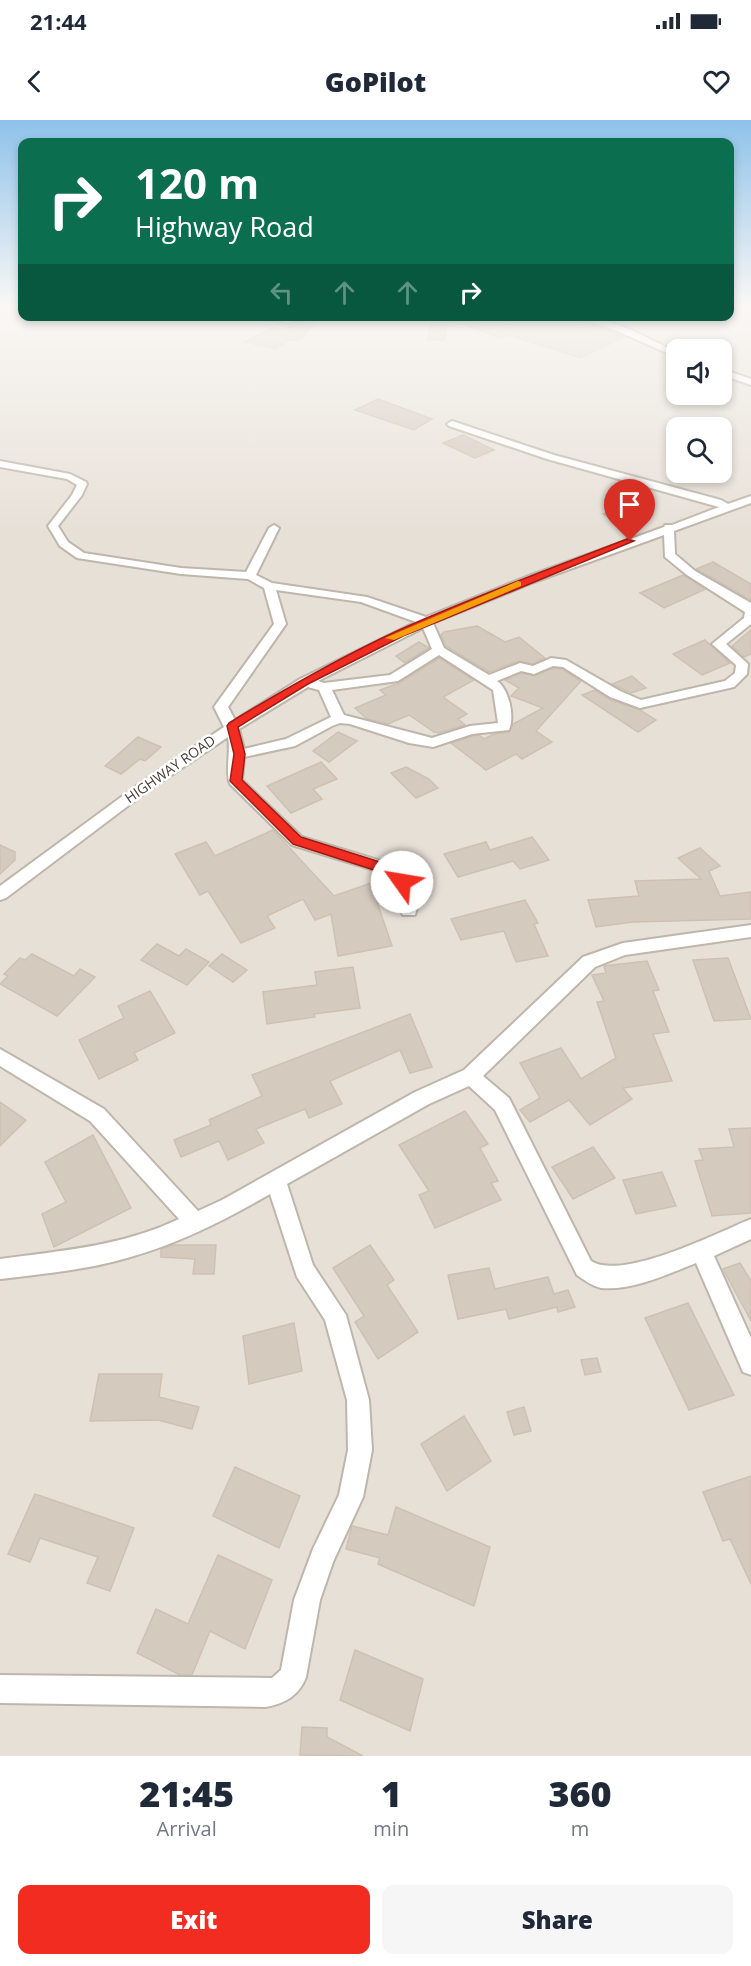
<!DOCTYPE html>
<html lang="en">
<head>
<meta charset="utf-8">
<style>
	:root { --surface:#fff; --page:#f6f6f7; --text:#1f2937; --muted:#747a83; --accent:#f22c21 }
	body { margin:0; font-family:"Open Sans",sans-serif; background:var(--page); color:var(--text); height:100vh; display:flex; flex-direction:column; font-size:22px; white-space:nowrap }
	* { box-sizing:border-box; margin:0 }
	p { font-size:20px; color:var(--muted) }
	.icon { flex:none; width:33px; height:33px; fill:none; stroke:currentColor; stroke-width:2; stroke-linecap:round; stroke-linejoin:round }
	.map { position:relative; height:1636px; overflow:hidden }
	.side { display:flex; flex-direction:column; background:var(--surface); flex:1 }
	.side>* { flex:none }
	.banner { position:absolute; left:18px; top:18px; width:716px; height:183px; border-radius:12px; box-shadow:0 3px 9px #0003; background:#0b6e4f; color:#fff; overflow:hidden }
	.controls { position:absolute; left:666px; top:219px; display:grid; gap:12px }
	.controls a { display:grid; place-items:center; width:66px; height:66px; border-radius:12px; background:var(--surface); box-shadow:0 3px 9px #0003; font-size:30px }
	.pin { position:absolute; display:grid; place-items:center; width:51px; height:51px; color:#fff; margin:-62px -26px; border-radius:50% 50% 50% 0; rotate:-45deg; box-shadow:0 0 6px #0007 }
	.pin .icon { rotate:45deg }
	.me { position:absolute; width:66px; margin:-33px; rotate:302deg; stroke-linejoin:round; filter:drop-shadow(0 0 4px #0008) }
	.turn { display:flex; align-items:center; gap:21px; height:126px; padding:0 18px; font-size:27px }
	.turn .icon { width:78px; height:78px; stroke-width:2.5 }
	.turn b { display:block; font-size:42px; line-height:51px }
	.lanes { display:flex; align-items:center; height:57px; padding:0 18px; background:#0003; justify-content:center; gap:30px; direction:ltr }
	.lanes .off { opacity:.35 }
	.eta { display:flex; justify-content:space-evenly; align-items:center; height:102px; text-align:center }
	.eta b { font-size:36px; font-weight:800; line-height:42px }
	.action { display:flex; gap:12px; margin-top:auto; padding:12px 18px }
	.action a { flex:1; height:69px; border-radius:12px; background:var(--accent); color:#fff; font-size:24px; font-weight:800; line-height:69px; text-align:center }
	.action a+a { background:var(--page); color:var(--text) }
	.status { display:flex; justify-content:space-between; align-items:center; height:42px; padding:0 30px; background:var(--surface); direction:ltr }
	.status svg { height:16px; fill:currentColor }
	header { display:flex; justify-content:space-between; align-items:center; height:78px; padding:0 18px; background:var(--surface); font-size:27px; font-weight:800 }
	.map>svg:first-child { display:block }
	.residential { fill:#e7e0d7; fill-rule:evenodd }
	.building { fill:#d5cabe; stroke:#cfc1b2; stroke-width:1.5 }
	.lines { fill:none; stroke-linecap:round; stroke-linejoin:round }
	.street-casing { stroke:#bfb6ab; stroke-width:4 }
	.street { fill:#fff; fill-rule:evenodd }
	.route { fill:#f22c21; stroke:#9d1d15; stroke-width:1.5 }
	.slow { fill:#f59e0b }
	.labels { text-anchor:middle; stroke-width:5; stroke-linejoin:round; paint-order:stroke }
	.far-street-label { font-size:14px; fill:#473f37; stroke:#fff }
</style>
</head>
<body>
<div class="status"><b>21:44</b><svg viewBox="0 0 49 12"><path d="M0 12V9h3v3zM5 12V6h3v6zM10 12V3h3v9zM15 12V0h3v12zM26 1h20v11H26zM47 4h2v5h-2z"/></svg></div>
<header><svg class="icon" aria-label="back" viewBox="0 0 24 24"><path d="M15 5l-7 7 7 7"/></svg>GoPilot<svg class="icon" aria-label="heart" viewBox="0 0 24 24"><path d="M12 20l-8-8c-3-5 5-10 8-4 3-6 11-1 8 4z"/></svg></header>
<div class="map">
<svg width="751" height="1636" viewBox="0 0 751 1636">
	<rect width="100%" height="100%" fill="#f4efe8"/>
	<path class="residential" d="M0 185H22V196H729V185H751V1636H0ZM676 230H722V274H676ZM676 308H722V352H676Z"/>
	<g class="building">
		<path d="M311 196H323L298 221 289 220 275 229 245 222 272 208 284 210Z"/>
		<path d="M431 196H566L624 217 580 238 509 215 501 218 447 199 445 220H428Z"/>
		<path d="M378 279 432 299 414 310 355 290Z"/>
		<path d="M463 315 494 330 475 338 443 323Z"/>
		<path d="M624 386 644 398 632 411 603 394Z"/>
		<path d="M713 442 751 464V480L696 449Z"/>
		<path d="M683 455 706 469 664 488 640 473Z"/>
		<path d="M477 506 505 522 519 517 545 538 533 544 519 541 489 552 446 526 441 515 444 512Z"/>
		<path d="M751 510V534L744 537 732 526Z"/>
		<path d="M705 520 730 543 702 555 673 534Z"/>
		<path d="M419 522 429 528 405 543 396 536Z"/>
		<path d="M439 538 474 560 443 577 467 594 458 599 465 605 439 613 434 612 409 595 388 604 367 599 355 588 386 575 380 570 399 563Z"/>
		<path d="M553 548 562 549 581 561 536 611 552 622 522 639 516 634 486 650 451 623 472 616 479 615 484 619 494 614 509 612 513 604 543 588 511 576 519 568 505 560 521 553 535 556Z"/>
		<path d="M632 556 646 568 631 573 612 564Z"/>
		<path d="M595 570 609 579 640 590 656 600 638 612 582 575Z"/>
		<path d="M338 612 357 621 329 642 313 631Z"/>
		<path d="M138 617 161 627 145 641 140 639 121 654 105 646Z"/>
		<path d="M321 642 337 659 313 669 322 679 291 693 267 666Z"/>
		<path d="M406 647 429 659 438 668 416 678 391 653Z"/>
		<path d="M273 710 334 776 374 762 383 777 376 779 392 826 338 836 331 794 315 800 303 779 267 796 275 808 241 823 208 771 200 775 175 734 206 722 215 736Z"/>
		<path d="M532 717 549 740 520 749 513 741 458 757 444 734 486 722 490 730Z"/>
		<path d="M0 725 15 732V740L0 754Z"/>
		<path d="M700 728 720 746 709 751 720 776 751 772V799L633 802 596 807 588 780 639 776 635 761 701 759 678 738Z"/>
		<path d="M525 780 538 803 534 804 548 836 516 842 504 811 461 820 451 799Z"/>
		<path d="M157 824 179 836 186 829 209 842 187 865 141 840Z"/>
		<path d="M32 834 74 856 80 849 95 857 57 896 0 864 8 856 4 854 20 838 25 840Z"/>
		<path d="M222 834 247 850 233 862 209 846Z"/>
		<path d="M728 838 751 899 714 901 693 840Z"/>
		<path d="M647 841 659 870 653 871 669 912 653 914 672 961 623 968 632 979 590 1005 569 980 530 1002 520 990 540 978 520 943 561 928 581 959 616 938 597 882 604 881 592 855 606 853 604 846Z"/>
		<path d="M353 847 360 888 314 894 315 897 267 904 263 872 317 865 315 852Z"/>
		<path d="M150 871 175 913 134 933 138 940 99 959 79 920 124 898 118 886Z"/>
		<path d="M410 894 432 947 410 953 400 930 330 961 342 984 309 998 305 989 256 1009 264 1023 228 1040 219 1021 181 1037 174 1020 211 1005 209 1000 262 976 252 955Z"/>
		<path d="M0 982 26 1000 0 1026Z"/>
		<path d="M465 991 488 1024 480 1028 498 1061 491 1063 501 1080 435 1108 419 1075 429 1071 399 1025Z"/>
		<path d="M751 1008V1093L712 1096 695 1041 703 1040 699 1029 734 1027 729 1009Z"/>
		<path d="M93 1015 131 1088 54 1127 42 1094 66 1082 45 1042Z"/>
		<path d="M593 1027 615 1058 573 1079 552 1047Z"/>
		<path d="M662 1052 676 1086 636 1094 623 1060Z"/>
		<path d="M172 1125H216L214 1154H193L195 1139 161 1137V1129Z"/>
		<path d="M370 1125 394 1160 387 1165 418 1212 378 1239 355 1202 364 1196 333 1148Z"/>
		<path d="M740 1143 751 1161V1201L723 1149Z"/>
		<path d="M489 1148 495 1169 548 1157 554 1174 568 1170 575 1187 558 1192 557 1187 509 1199 506 1189 458 1199 448 1155Z"/>
		<path d="M688 1183 734 1275 689 1290 645 1198Z"/>
		<path d="M294 1203 302 1251 249 1264 243 1216Z"/>
		<path d="M597 1238 601 1252 585 1255 581 1240Z"/>
		<path d="M99 1254H162L159 1277 199 1287 192 1309 158 1300 90 1301Z"/>
		<path d="M524 1287 531 1311 514 1315 507 1292Z"/>
		<path d="M464 1296 491 1341 447 1371 421 1324Z"/>
		<path d="M235 1347 300 1376 279 1428 213 1396Z"/>
		<path d="M751 1356V1464L730 1419 723 1421 703 1372Z"/>
		<path d="M35 1374 134 1408 110 1471 87 1463 98 1437 40 1418 30 1442 8 1434Z"/>
		<path d="M396 1387 490 1427 474 1486 378 1444 380 1438 346 1429 352 1406 388 1415Z"/>
		<path d="M218 1435 272 1460 245 1529 210 1511 192 1555H180L137 1533 156 1489 188 1504Z"/>
		<path d="M355 1530 423 1559 410 1611 340 1580Z"/>
		<path d="M302 1607 327 1608V1617L363 1636 300 1635Z"/>
	</g>
	<g class="lines">
		<defs>
			<g id="street">
				<path d="M246 196 288 199 308 196 288 203Z"/>
				<path d="M574 196C610 196 645 217 676 232V237L617 211Z"/>
				<path d="M722 249 751 259V265L722 255Z"/>
				<path d="M452 301 554 335 721 380 728 384 751 376V383L674 411 675 434 695 451 751 483V504L726 524 748 544 747 554 734 567 640 588 610 577 563 547 553 546 534 554 521 551 497 561C509 569 515 597 509 610L472 614 433 627 409 623 350 604 340 603 332 606 295 626 244 637 242 660 302 717 384 742 408 758 421 774 415 795H403L401 791 405 775 396 766 374 750 292 725 230 664C225 653 231 632 228 617L149 670 6 778 0 780V766L139 664 224 607 214 587 274 504 264 468 248 459 181 454 77 438 60 426 48 406 72 375 77 365 67 359 0 347V341L70 354 86 362 87 364 82 375 58 406 68 422 84 433 181 448 246 452 269 408 274 405 279 408 256 455 272 463 367 477 426 497 526 457 664 407 665 405H672L719 387 547 339 449 306 447 304ZM664 415 665 437 687 455 745 492 744 498 712 524 736 545 735 553 725 561 641 580 620 571 566 540 551 538 533 546 520 543 489 555 444 528 433 503 534 462ZM276 470 361 482 416 502 300 559 235 600 228 587 286 504ZM423 508 432 529 390 555 324 563 318 561ZM439 535 493 570 498 603 470 606 432 618 344 595 332 570 398 561ZM308 567 319 570 331 597 286 619 244 629 239 609Z"/>
				<path d="M751 805V817L625 835 595 847 483 956 509 978 591 1141C623 1161 717 1113 751 1099V1119L714 1136 751 1218V1255L743 1252 696 1143C668 1154 632 1171 601 1168 592 1166 584 1160 577 1155L495 990 469 966 429 984 287 1064 313 1145 346 1195 369 1280 372 1330 363 1377 333 1442 320 1480 306 1557C299 1576 284 1584 265 1587L0 1583V1555L272 1558 281 1550 294 1480 313 1429 339 1375 348 1330 347 1280 325 1200 297 1157 270 1074C225 1100 178 1124 127 1138 86 1150 43 1154 0 1159V1139C60 1131 123 1126 179 1099L90 1001 0 946V929L104 989 198 1091 222 1080 415 972 464 950 583 837 623 823Z"/>
			</g>
		</defs>
		<use href="#street" class="street-casing"/>
		<use href="#street" class="street"/>
	</g>
	<linearGradient id="sky" x2="0" y2="1"><stop stop-color="#8ec2ea"/><stop offset="0.45" stop-color="#faf8f5"/><stop offset="1" stop-color="#faf8f5" stop-opacity="0"/></linearGradient>
	<rect width="751" height="414" fill="url(#sky)"/>
	<path class="route" d="M627 419 634 421 403 516 308 564 238 607 245 634 242 660 301 717 383 743 407 758 409 762 407 765H398L374 750 293 724 230 661 234 634 227 606 229 603C283 570 339 538 397 511 472 477 550 449 627 419Z"/>
	<path class="slow" d="M518 461 521 462V466L394 520 385 518Z"/>
	<g class="labels">
		<g class="far-street-label">
			<text transform="translate(170 649) rotate(-35)" y="5">HIGHWAY ROAD</text>
		</g>
	</g>
</svg>
<div class="controls">
<a><svg class="icon" aria-label="sound" viewBox="0 0 24 24"><path d="M4 9h4l5-4v14l-5-4H4zM17 9q2 3 0 6"/></svg></a>
<a><svg class="icon" aria-label="search" viewBox="0 0 24 24"><circle cx="10" cy="10" r="6"/><path d="M15 15l6 6"/></svg></a>
</div>
<div class="pin" style="left:630px;top:421px;background:#d93025"><svg class="icon" aria-label="arrive" viewBox="0 0 24 24"><path d="M6 21V4h12l-3 4 3 4H6"/></svg></div>
<svg class="me" style="left:402px;top:762px" viewBox="-20 -20 40 40"><circle r="19" fill="#fff"/><path d="M0-13L10 11 0 6-10 11z" fill="#f22c21"/></svg>
<div class="banner">
<div class="turn"><svg class="icon" aria-label="right" viewBox="0 0 24 24"><path d="M7 20v-9h11M14 6l5 5-5 5"/></svg><div><b>120 m</b>Highway Road</div></div>
<div class="lanes"><svg class="icon off" aria-label="left" viewBox="0 0 24 24"><path d="M17 20v-9H6M10 6l-5 5 5 5"/></svg><svg class="icon off" aria-label="ahead" viewBox="0 0 24 24"><path d="M12 20V5M6 11l6-6 6 6"/></svg><svg class="icon off" aria-label="ahead" viewBox="0 0 24 24"><path d="M12 20V5M6 11l6-6 6 6"/></svg><svg class="icon" aria-label="right" viewBox="0 0 24 24"><path d="M7 20v-9h11M14 6l5 5-5 5"/></svg></div>
</div>
</div>
<section class="side">
<div class="eta">
<div><b>21:45</b><p>Arrival</p></div>
<div><b>1</b><p>min</p></div>
<div><b>360</b><p>m</p></div>
</div>
<div class="action"><a>Exit</a><a>Share</a></div>
</section>
</body>
</html>
